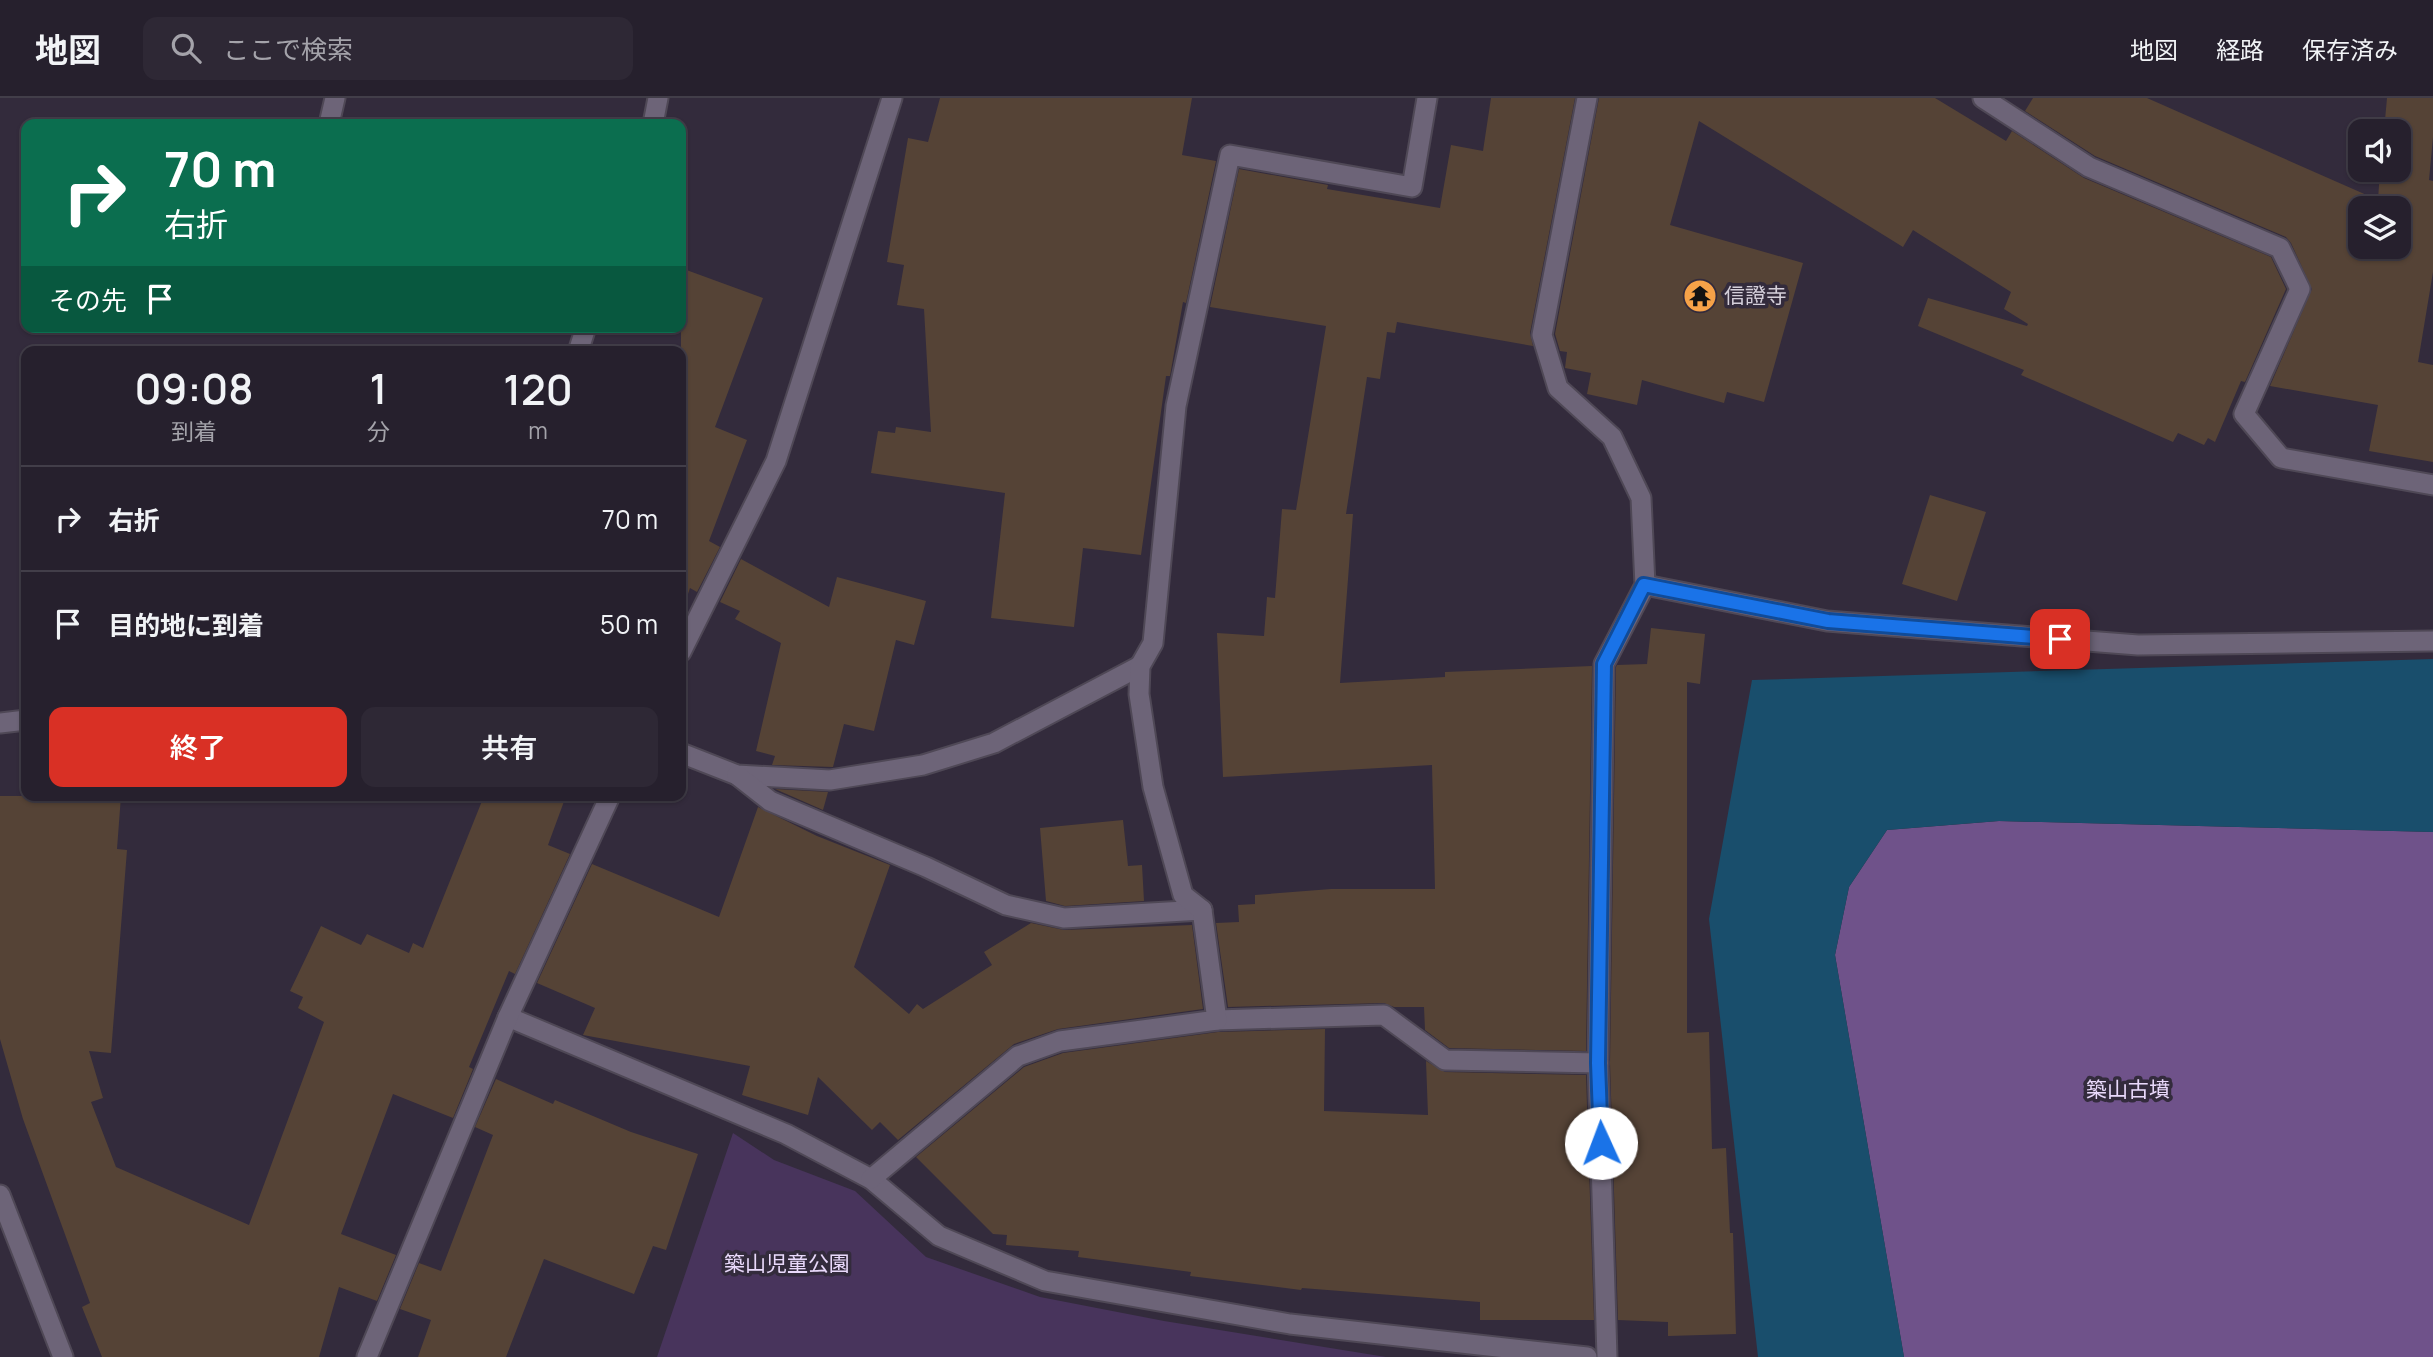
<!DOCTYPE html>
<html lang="ja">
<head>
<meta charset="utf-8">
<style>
	:root { --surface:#26202d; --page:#2e2835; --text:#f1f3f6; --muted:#a4a3aa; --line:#423e49; --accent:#d93025 }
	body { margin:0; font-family:Manrope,"Noto Sans JP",sans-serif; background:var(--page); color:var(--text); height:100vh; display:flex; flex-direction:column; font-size:26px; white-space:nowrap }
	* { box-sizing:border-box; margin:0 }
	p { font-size:23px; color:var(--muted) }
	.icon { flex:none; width:38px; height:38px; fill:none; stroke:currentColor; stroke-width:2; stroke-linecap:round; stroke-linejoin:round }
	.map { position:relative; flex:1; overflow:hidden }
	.sheet { position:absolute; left:21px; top:248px; width:665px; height:455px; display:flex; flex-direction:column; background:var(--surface); border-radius:14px; box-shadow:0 2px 5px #0004,0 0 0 2px var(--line) }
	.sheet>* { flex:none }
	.banner { position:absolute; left:21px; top:21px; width:665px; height:214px; border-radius:14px; box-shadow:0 2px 5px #0004,0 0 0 2px var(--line); background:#0b6e4f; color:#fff; overflow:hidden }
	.buttons { position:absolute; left:2348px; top:21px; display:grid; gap:14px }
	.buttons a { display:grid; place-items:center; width:63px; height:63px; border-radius:14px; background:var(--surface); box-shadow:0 2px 5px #0004,0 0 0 2px var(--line); font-size:35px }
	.pin { position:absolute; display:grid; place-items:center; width:60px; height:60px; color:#fff; margin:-30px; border-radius:14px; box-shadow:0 4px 10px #0006 }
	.me { position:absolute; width:77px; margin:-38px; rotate:358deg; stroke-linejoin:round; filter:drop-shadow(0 0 5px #0008) }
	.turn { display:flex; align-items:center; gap:24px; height:147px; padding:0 28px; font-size:32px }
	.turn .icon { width:91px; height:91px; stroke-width:2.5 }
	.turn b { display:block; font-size:49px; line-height:60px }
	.then { display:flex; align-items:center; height:66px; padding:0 28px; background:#0003; gap:14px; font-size:26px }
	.eta { display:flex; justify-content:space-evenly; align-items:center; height:119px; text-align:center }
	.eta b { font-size:42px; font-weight:600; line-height:49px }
	.primary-button { display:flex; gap:14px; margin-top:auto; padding:14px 28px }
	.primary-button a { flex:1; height:80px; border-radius:14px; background:var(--accent); color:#fff; font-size:28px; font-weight:600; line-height:80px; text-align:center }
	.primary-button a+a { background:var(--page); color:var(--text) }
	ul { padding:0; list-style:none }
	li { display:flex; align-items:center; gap:21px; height:105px; padding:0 28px; border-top:2px solid var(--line) }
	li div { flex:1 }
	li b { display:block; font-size:26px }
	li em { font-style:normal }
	header { display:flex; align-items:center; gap:42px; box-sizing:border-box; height:98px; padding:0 35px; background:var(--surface); border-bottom:2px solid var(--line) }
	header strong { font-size:33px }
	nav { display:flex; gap:38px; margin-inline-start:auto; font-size:24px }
	.search { width:490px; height:63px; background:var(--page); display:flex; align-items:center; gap:18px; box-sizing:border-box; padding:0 24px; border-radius:14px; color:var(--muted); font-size:26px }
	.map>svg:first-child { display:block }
	.green { fill:#48345c }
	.forest { fill:#6f528a }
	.water { fill:#194e6c }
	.building { fill:#554336; fill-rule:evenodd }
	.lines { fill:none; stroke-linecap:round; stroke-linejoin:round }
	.minor-casing { stroke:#4f4856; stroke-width:23 }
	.minor { stroke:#6d6478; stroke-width:19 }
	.route-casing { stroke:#114b97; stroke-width:18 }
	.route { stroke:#1a73e8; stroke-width:12 }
	.labels { text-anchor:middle; stroke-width:7; stroke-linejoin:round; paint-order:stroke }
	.poi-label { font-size:21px; fill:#d4cfda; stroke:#332b3c; text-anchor:start }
	.park-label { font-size:21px; fill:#e9d9fb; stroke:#332b3c }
</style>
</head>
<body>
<header>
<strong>地図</strong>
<div class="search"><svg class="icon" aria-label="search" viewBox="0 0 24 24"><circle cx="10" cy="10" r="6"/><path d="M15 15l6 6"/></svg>ここで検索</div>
<nav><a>地図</a><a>経路</a><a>保存済み</a></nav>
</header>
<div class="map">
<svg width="2433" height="1259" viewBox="0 0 2433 1259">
	<rect width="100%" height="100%" fill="#332b3c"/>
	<path class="green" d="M733 1035 774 1062 855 1093 926 1159 1040 1199 1164 1223 1386 1259H657Z"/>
	<path class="forest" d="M1999 723 2433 734V1259H1904L1835 857 1849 789 1887 732Z"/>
	<path class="water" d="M2433 561V734L1999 723 1887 732 1849 789 1835 857 1904 1259H1758L1709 821 1752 582Z"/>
	<g class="building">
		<path d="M940 0H1192L1182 57 1216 63 1186 205 1183 204 1170 278H1166L1141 457 1083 450 1074 529 991 520 1005 395 871 375 878 333 895 335 896 329 931 334 924 211 897 207 904 167 887 164 908 40 928 44Z"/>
		<path d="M1491 0H1575L1530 235 1533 248 1397 224 1395 235 1387 234 1380 281 1367 279 1346 416H1353L1340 585 1445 579V574L1592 568 1586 953 1449 950 1425 932 1424 909H1394L1384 905 1228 909 1216 825 1239 824 1238 807 1255 806V797L1331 791H1435L1432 667 1223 679 1217 535 1264 538 1267 499 1275 500 1282 411 1296 412 1326 228 1210 209 1239 71 1328 87 1327 91 1440 110 1451 47 1483 53Z"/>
		<path d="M1599 0H1935L2006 43 2012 33 2084 80 2271 159 2286 191 2245 284 2241 283 2215 344 2208 340 2204 347 2178 335 2173 344 2021 277 2024 272 1918 228 1928 200 2027 228 2028 226 2004 211 2011 194 1913 132 1903 149 1699 23 1670 127 1803 165 1764 304 1727 294 1724 305 1642 282 1637 307 1587 296 1591 275 1565 270 1567 254 1560 253 1555 236Z"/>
		<path d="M2033 0H2147L2378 102 2380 72H2399V33H2384L2387 0H2433V39L2429 82 2433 83V174L2418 264 2433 267V364L2369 353 2378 307 2270 288 2312 191 2291 145 2286 139 2095 58 2025 13ZM2361 110H2399V149H2361Z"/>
		<path d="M681 170 763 200 715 329 747 342 709 443 720 449 697 494 690 490 685 505 681 504Z"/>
		<path d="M1930 397 1986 414 1957 503 1902 486Z"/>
		<path d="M741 461 829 509 837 479 926 503 914 547 896 542 874 633 844 626 833 669 772 667 775 658 756 653 781 545 735 521 740 513 720 504Z"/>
		<path d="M1651 530 1705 536 1700 586 1687 584V935L1709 934 1712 1051 1726 1050 1730 1135H1733L1736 1236 1668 1238V1224L1618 1222 1610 965 1616 569 1617 567 1647 566Z"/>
		<path d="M775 691 828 694 823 712Z"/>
		<path d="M0 698H121L117 751 127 752 111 955 89 953 103 1000 91 1004 116 1069 249 1127 324 924 298 910 303 899 290 893 321 828 361 847 367 836 409 855 413 845 423 850 484 698H566L548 747 570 756 515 876 509 873 469 969 473 971 453 1020 393 996 341 1136 396 1157 377 1203 339 1189 319 1259H102L82 1209 90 1205 23 1021 0 941Z"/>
		<path d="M758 709 817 738 890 767 854 869 909 916 917 906 923 911 992 867 984 854 1031 825 1064 832 1192 827 1203 911 1058 931 1014 946 898 1042 880 1024 872 1032 818 979 808 1017 742 997 750 968 583 937 595 910 537 885 592 766 719 819Z"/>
		<path d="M1123 722 1128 768 1142 767 1144 803 1065 808 1046 803 1040 730Z"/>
		<path d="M1325 931 1324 1013 1428 1017 1426 963 1445 974 1586 977 1594 1222H1480V1204L1302 1190 1301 1192 1190 1178 1191 1174 1078 1159 1079 1153 1006 1147 1007 1137 993 1136 916 1059 1024 969 1063 955 1218 934Z"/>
		<path d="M496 981 553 1006 555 1002 631 1034 698 1056 666 1152 653 1148 634 1196 544 1161 506 1259H418L431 1222 400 1211 419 1165 441 1173 493 1037 475 1029Z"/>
	</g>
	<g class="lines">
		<defs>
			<g id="minor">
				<path d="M1587 0 1542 237 1558 290 1612 339 1641 400 1645 487 1604 566 1598 965 1607 1259"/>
				<path d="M1983 0 2089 69 2280 150 2300 191 2244 316 2281 360 2433 387"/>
				<path d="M329 26 335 0"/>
				<path d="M653 26 658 0"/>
				<path d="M578 254 586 229"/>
				<path d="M1645 487 1827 523 2138 547 2433 543"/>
				<path d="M681 554 776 363 892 0"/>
				<path d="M0 625 26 622"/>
				<path d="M681 655 737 677 830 682 923 667 994 645 1140 568"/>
				<path d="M737 677 770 703 926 769 1006 807 1064 820 1202 812"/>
				<path d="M508 919 786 1036 871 1081 939 1138 1045 1183 1290 1226 1587 1259"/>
				<path d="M1217 922 1384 917 1445 962 1598 965"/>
				<path d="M871 1081 1018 958 1060 943 1217 922 1202 812 1183 797 1153 689 1139 596 1140 568 1153 545 1176 308 1230 57 1412 89 1427 0"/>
				<path d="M0 1097 63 1259"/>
				<path d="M367 1259 508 919 610 698"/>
			</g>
		</defs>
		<use href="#minor" class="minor-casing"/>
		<use href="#minor" class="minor"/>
	</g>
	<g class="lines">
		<defs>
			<path id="route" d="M1601 1045 1598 965 1604 566 1644 487 1828 523 2060 541"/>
		</defs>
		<use href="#route" class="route-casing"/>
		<use href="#route" class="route"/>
	</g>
	<defs>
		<symbol id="temple-disc" viewBox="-11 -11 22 22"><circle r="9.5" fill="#f6a248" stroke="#332b3c"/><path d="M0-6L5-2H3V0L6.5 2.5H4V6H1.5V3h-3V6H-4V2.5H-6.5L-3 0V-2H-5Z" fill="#111"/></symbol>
	</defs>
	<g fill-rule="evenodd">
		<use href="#temple-disc" x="1681" y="179" width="38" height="38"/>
	</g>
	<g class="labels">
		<g class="poi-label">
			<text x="1724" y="205">信證寺</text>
		</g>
		<g class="park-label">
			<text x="2128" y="999">築山古墳</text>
			<text x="787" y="1173">築山児童公園</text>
		</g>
	</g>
</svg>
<div class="buttons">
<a><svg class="icon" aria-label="sound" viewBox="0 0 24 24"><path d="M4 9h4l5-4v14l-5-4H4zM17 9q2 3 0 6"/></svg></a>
<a><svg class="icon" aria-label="layers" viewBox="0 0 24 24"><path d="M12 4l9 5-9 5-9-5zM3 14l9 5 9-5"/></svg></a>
</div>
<div class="pin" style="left:2060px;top:541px;background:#d93025"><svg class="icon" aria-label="arrive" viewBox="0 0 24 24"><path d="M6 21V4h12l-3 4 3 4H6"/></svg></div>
<svg class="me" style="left:1601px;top:1045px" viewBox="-20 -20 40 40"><circle r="19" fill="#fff"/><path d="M0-13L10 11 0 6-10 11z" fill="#1a73e8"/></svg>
<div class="banner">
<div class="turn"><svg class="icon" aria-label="right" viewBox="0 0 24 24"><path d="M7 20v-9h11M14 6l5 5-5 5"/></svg><div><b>70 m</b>右折</div></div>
<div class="then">その先<svg class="icon" aria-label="arrive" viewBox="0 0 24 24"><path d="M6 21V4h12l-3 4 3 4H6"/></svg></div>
</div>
<section class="sheet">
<div class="eta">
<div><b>09:08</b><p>到着</p></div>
<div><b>1</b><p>分</p></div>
<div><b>120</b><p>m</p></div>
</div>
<ul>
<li><svg class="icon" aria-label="right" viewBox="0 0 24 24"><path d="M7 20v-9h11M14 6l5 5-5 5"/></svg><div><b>右折</b></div><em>70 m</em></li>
<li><svg class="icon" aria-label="arrive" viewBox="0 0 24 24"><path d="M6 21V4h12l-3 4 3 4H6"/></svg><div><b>目的地に到着</b></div><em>50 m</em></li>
</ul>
<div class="primary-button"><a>終了</a><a>共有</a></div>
</section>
</div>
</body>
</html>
